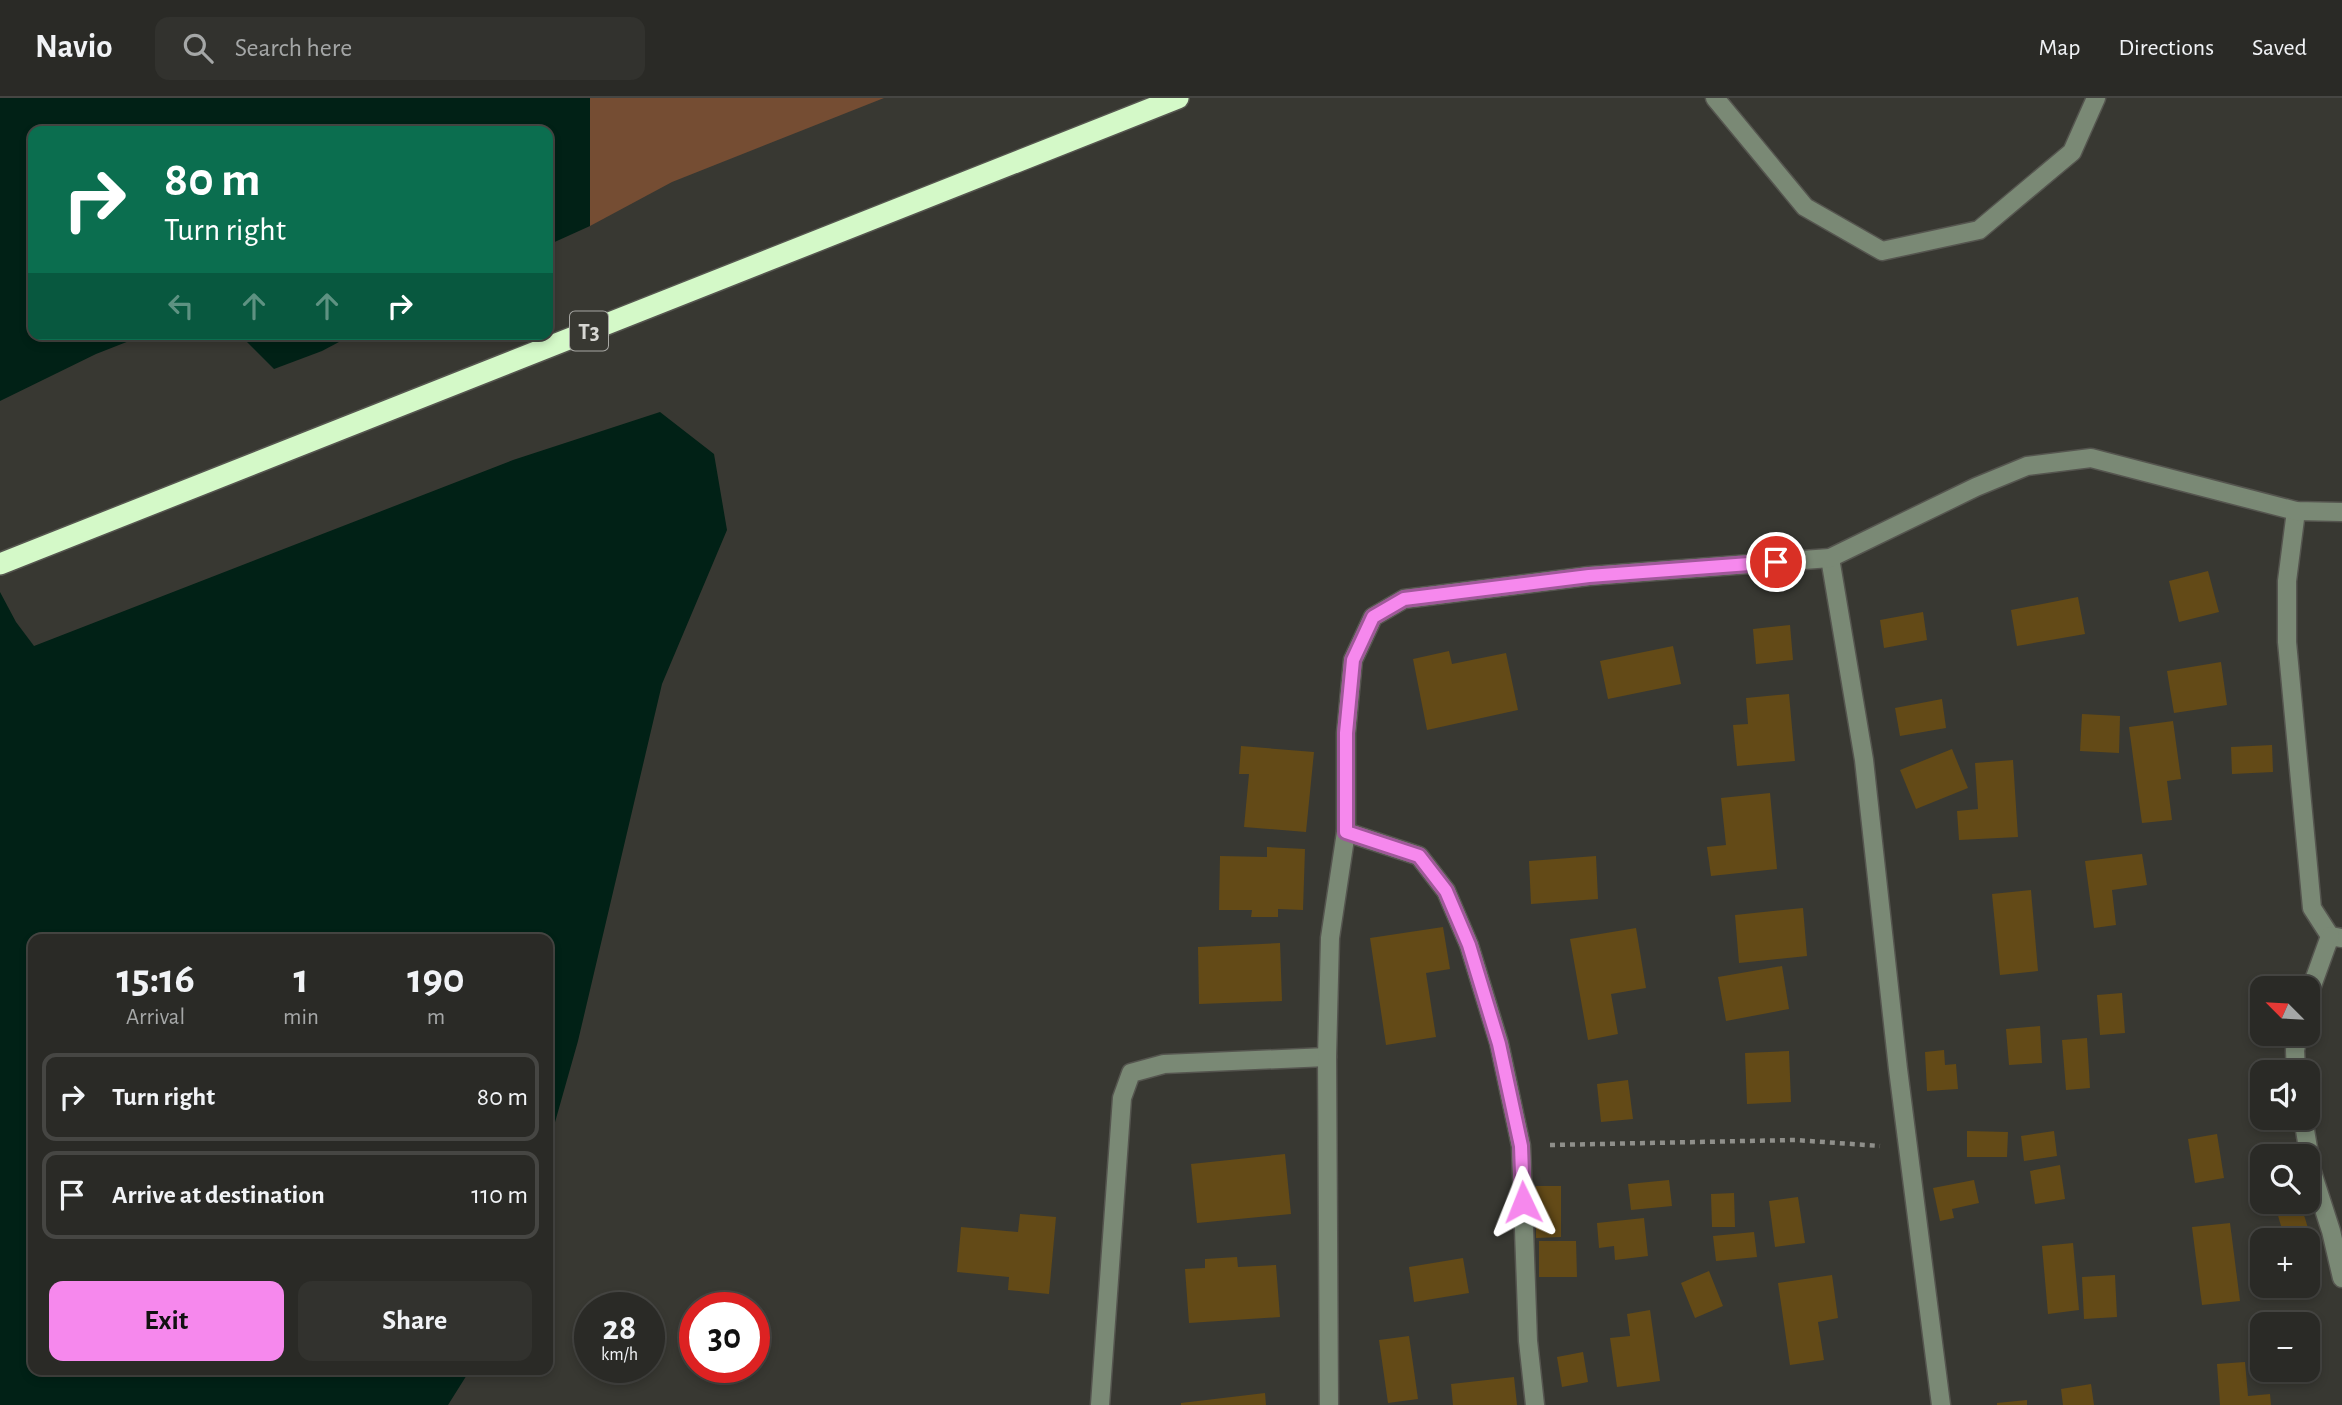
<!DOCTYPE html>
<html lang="en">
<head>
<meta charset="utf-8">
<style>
	:root { --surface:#2a2a26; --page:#32322e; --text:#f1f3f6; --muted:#a5a7a7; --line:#464643; --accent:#f688ed }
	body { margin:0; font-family:"Alegreya Sans",sans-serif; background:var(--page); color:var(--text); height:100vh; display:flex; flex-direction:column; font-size:26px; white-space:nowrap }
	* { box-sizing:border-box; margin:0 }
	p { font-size:23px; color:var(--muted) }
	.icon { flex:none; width:38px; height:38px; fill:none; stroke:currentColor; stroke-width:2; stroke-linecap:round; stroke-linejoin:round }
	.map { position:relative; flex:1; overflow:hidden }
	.details { position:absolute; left:28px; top:836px; width:525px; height:441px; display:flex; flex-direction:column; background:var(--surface); border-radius:14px; box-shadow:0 4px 10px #0003,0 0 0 2px var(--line) }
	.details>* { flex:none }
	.hud { position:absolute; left:28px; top:28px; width:525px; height:214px; border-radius:14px; box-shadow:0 4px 10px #0003,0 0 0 2px var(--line); background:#0b6e4f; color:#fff; overflow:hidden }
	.needle { width:46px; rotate:294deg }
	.controls { position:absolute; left:2250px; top:878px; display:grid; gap:14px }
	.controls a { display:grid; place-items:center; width:70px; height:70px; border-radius:14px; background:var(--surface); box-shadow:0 4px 10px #0003,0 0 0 2px var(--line); font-size:35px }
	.speed { position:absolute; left:574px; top:1194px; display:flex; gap:14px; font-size:35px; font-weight:700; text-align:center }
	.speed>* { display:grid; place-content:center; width:91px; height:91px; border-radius:50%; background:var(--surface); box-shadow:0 4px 10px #0003,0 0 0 2px var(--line); line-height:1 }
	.speed small { font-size:18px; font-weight:400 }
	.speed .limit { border:10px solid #d22; background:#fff; color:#111 }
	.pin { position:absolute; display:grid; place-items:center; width:60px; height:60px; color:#fff; margin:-30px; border:4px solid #fff; border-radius:50%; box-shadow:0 2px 7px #0007 }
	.me { position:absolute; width:77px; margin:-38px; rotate:358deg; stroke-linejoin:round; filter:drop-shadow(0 0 5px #0008) }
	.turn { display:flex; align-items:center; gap:24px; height:147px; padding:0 21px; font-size:32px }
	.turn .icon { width:91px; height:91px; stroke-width:2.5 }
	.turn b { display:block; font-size:49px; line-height:60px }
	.lanes { display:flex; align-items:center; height:66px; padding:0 21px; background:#0003; justify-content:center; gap:35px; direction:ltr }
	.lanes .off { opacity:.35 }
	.eta { display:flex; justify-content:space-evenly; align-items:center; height:119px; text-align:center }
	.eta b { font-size:42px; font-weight:700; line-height:49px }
	.button { display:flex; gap:14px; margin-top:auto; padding:14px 21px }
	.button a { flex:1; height:80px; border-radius:14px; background:var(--accent); color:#111; font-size:28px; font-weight:700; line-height:80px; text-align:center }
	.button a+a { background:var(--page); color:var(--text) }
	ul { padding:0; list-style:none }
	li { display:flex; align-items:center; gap:21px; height:88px; margin:0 14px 10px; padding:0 7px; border:4px solid var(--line); border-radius:14px }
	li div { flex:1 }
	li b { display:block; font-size:26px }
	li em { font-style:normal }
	header { display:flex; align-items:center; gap:42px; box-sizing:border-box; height:98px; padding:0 35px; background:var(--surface); border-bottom:2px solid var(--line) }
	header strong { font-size:33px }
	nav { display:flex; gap:38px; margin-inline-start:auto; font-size:24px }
	.search { width:490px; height:63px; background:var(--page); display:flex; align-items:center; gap:18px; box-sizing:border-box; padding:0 24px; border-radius:14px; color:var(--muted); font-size:26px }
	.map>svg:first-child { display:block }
	.green { fill:#754d33 }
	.water { fill:#012116 }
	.building { fill:#634a17 }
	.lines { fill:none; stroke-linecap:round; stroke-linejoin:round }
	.minor-casing { stroke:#55554f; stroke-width:21 }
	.highway-casing { stroke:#55554f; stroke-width:24 }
	.path { stroke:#8f8f8a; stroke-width:4.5; stroke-dasharray:5 5; stroke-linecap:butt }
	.minor { stroke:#7a8975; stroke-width:18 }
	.highway { stroke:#d4f9c8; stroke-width:21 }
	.route-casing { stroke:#a0589a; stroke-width:18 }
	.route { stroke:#f688ed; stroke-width:12 }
	.labels { text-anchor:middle; stroke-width:7; stroke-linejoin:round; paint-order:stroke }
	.shield { fill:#383832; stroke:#a7a7a3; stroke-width:2 }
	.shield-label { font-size:23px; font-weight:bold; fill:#d7d7d3 }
</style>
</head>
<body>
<header>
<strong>Navio</strong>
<div class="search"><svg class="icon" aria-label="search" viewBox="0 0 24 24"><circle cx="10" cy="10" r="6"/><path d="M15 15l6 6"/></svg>Search here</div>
<nav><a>Map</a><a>Directions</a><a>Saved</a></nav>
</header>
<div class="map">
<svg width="2342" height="1307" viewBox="0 0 2342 1307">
	<rect width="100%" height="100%" fill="#383832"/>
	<path class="green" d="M590 0H884L672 84 590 128Z"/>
	<g class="water">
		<path d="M0 0H590V128L548 147V33H33V236H147L96 256 0 303Z"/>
		<path d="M239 236H354L322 253 274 271Z"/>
		<path d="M660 314 714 356 727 432 662 586 578 943 548 1049V842H33V1272H470L448 1307H0V494L16 524 34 548 513 362Z"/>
	</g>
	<g class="building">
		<path d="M2208 473 2219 514 2179 524 2169 483Z"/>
		<path d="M2078 499 2085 536 2017 548 2011 512Z"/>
		<path d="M1923 514 1927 542 1884 550 1880 522Z"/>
		<path d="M1790 527 1793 562 1756 566 1753 531Z"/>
		<path d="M1673 548 1681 586 1608 601 1600 563Z"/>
		<path d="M1449 553 1452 566 1506 555 1518 612 1427 632 1413 561Z"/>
		<path d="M2221 564 2227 607 2174 615 2167 573Z"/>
		<path d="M1789 596 1795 663 1737 668 1733 627 1748 626 1746 600Z"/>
		<path d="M1942 601 1946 630 1900 638 1895 610Z"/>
		<path d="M2082 616 2120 618 2119 655 2080 653Z"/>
		<path d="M2173 623 2181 681 2167 683 2172 722 2142 725 2129 629Z"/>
		<path d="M2272 647 2273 674 2232 676 2231 649Z"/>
		<path d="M1241 648 1314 654 1306 734 1244 729 1249 676H1239Z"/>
		<path d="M1952 651 1968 690 1916 711 1900 672Z"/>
		<path d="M2013 662 2018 739 1959 742 1957 713 1978 711 1975 665Z"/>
		<path d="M1770 695 1777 771 1711 778 1707 749 1726 747 1721 700Z"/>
		<path d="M1267 749 1305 751 1303 812 1278 811V819H1251L1252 812H1219L1220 758 1267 759Z"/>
		<path d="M2142 756 2147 787 2112 792 2116 827 2094 830 2085 763Z"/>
		<path d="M1596 758 1598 801 1531 806 1529 763Z"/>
		<path d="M2031 792 2038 873 2000 877 1992 796Z"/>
		<path d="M1803 810 1807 858 1739 865 1735 817Z"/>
		<path d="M1443 829 1450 871 1426 875 1436 939 1386 947 1370 840Z"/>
		<path d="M1636 830 1646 890 1611 896 1618 936 1588 942 1570 841Z"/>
		<path d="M1280 845 1282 903 1199 906 1198 849Z"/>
		<path d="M1782 868 1789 911 1726 923 1718 879Z"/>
		<path d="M2122 895 2125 935 2100 937 2097 897Z"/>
		<path d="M2040 928 2042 965 2009 967 2006 931Z"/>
		<path d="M2087 940 2090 990 2066 992 2062 942Z"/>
		<path d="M1944 952 1945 967 1956 966 1958 991 1927 993 1925 954Z"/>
		<path d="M1789 953 1791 1004 1747 1006 1745 955Z"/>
		<path d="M1628 982 1633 1021 1601 1024 1597 986Z"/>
		<path d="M1967 1033 2008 1034 2007 1059H1967Z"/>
		<path d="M2054 1033 2057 1058 2024 1063 2021 1038Z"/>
		<path d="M2217 1036 2224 1080 2195 1085 2188 1041Z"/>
		<path d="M1285 1056 1291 1116 1197 1125 1191 1066Z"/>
		<path d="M2060 1067 2065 1101 2035 1106 2030 1073Z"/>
		<path d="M1669 1082 1672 1108 1631 1112 1628 1086Z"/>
		<path d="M1974 1082 1979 1105 1952 1111 1954 1120 1940 1123 1933 1090Z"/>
		<path d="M1536 1088H1561V1139L1536 1140Z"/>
		<path d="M1734 1095 1735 1129H1712L1711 1096Z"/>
		<path d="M1798 1099 1805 1145 1775 1149 1769 1103Z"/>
		<path d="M2274 1104H2300L2308 1130 2284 1138Z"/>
		<path d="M1020 1116 1056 1119 1049 1196 1008 1192 1009 1179 957 1174 961 1129 1018 1134Z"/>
		<path d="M1644 1120 1648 1158 1615 1162 1614 1148 1599 1150 1597 1125Z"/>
		<path d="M2230 1125 2240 1203 2202 1207 2192 1129Z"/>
		<path d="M1754 1134 1757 1159 1716 1163 1713 1138Z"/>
		<path d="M1539 1143H1576L1577 1179H1539Z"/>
		<path d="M2073 1145 2079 1212 2048 1216 2042 1148Z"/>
		<path d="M1237 1159 1238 1169 1276 1167 1280 1219 1189 1225 1185 1171 1205 1170V1161Z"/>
		<path d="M1463 1160 1469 1195 1414 1204 1409 1169Z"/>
		<path d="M1709 1173 1723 1208 1695 1220 1681 1185Z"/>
		<path d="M1832 1177 1838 1220 1818 1224 1824 1262 1790 1267 1778 1185Z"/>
		<path d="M2115 1177 2117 1219 2084 1221 2082 1179Z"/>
		<path d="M1650 1212 1660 1283 1617 1289 1610 1240 1630 1238 1627 1216Z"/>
		<path d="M1409 1238 1418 1301 1388 1305 1379 1242Z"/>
		<path d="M1583 1254 1588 1284 1562 1289 1557 1259Z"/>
		<path d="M2245 1264 2248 1298 2270 1296 2271 1307H2220L2217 1266Z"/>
		<path d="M1514 1279 1517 1307H1453L1451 1286Z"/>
		<path d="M2091 1286 2094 1307H2063L2061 1291Z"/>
		<path d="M1265 1295 1266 1307H1181V1305Z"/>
		<path d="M2027 1302V1307H1997V1305Z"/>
	</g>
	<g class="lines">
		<defs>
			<g id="minor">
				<path d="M1715 0 1805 109 1882 153 1979 132 2072 54 2096 0"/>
				<path d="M2296 413 2287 483V544L2312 810 2330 838 2342 840"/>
				<path d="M1830 460 1864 662 1898 971 1941 1307"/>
				<path d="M1346 734 1419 758 1446 793 1469 847 1499 945 1521 1048 1528 1243 1535 1307"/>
				<path d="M2308 899 2330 838"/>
				<path d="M2296 975 2295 952 2299 936"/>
				<path d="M2303 1020 2312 1074 2331 1133 2342 1180"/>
				<path d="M1100 1307 1122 1000 1131 975 1164 966 1327 959"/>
				<path d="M1329 1307 1327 959 1330 840 1346 734V635L1353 562 1373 519 1404 501 1589 478 1830 460 1976 389 2027 368 2091 360 2296 413 2342 414"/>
			</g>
			<path id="highway" d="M0 466 1178 0"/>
		</defs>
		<use href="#minor" class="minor-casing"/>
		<use href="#highway" class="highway-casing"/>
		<path class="path" d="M1550 1047 1795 1042 1880 1048"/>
		<use href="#minor" class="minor"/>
		<use href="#highway" class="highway"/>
	</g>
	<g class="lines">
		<defs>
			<path id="route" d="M1523 1104 1521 1048 1499 946 1469 847 1446 793 1419 758 1346 734V635L1353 562 1373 519 1404 501 1589 478 1776 464"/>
		</defs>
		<use href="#route" class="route-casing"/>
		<use href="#route" class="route"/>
	</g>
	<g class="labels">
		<rect class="shield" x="570" y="213.5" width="38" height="39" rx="5"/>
		<g class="shield-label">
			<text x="589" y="241">T3</text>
		</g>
	</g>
</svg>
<div class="controls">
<a><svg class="needle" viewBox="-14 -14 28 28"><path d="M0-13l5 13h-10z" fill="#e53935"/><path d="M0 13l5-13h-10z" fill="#a5a7a7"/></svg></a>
<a><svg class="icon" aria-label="sound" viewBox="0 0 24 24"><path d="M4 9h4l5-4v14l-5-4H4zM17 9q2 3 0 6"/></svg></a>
<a><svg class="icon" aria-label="search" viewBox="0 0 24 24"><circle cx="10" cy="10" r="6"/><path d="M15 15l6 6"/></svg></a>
<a>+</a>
<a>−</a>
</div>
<div class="speed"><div>28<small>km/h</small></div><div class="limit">30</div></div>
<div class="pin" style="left:1776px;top:464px;background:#d93025"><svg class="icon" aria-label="arrive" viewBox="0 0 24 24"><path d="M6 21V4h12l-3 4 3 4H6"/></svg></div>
<svg class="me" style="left:1523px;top:1104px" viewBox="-20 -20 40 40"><path d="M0-17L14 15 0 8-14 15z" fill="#f688ed" stroke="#fff" stroke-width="4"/></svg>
<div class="hud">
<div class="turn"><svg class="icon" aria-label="right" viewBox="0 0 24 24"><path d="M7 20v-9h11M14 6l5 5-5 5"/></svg><div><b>80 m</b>Turn right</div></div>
<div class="lanes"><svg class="icon off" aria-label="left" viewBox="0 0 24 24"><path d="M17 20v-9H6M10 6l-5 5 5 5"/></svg><svg class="icon off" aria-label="ahead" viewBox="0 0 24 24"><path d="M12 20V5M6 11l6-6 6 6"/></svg><svg class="icon off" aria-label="ahead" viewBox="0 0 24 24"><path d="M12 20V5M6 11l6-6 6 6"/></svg><svg class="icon" aria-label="right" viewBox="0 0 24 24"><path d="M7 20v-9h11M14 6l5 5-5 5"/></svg></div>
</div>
<section class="details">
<div class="eta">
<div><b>15:16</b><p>Arrival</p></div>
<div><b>1</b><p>min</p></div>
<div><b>190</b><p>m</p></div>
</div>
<ul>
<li><svg class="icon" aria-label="right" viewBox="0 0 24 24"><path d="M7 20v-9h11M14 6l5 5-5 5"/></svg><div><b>Turn right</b></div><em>80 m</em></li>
<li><svg class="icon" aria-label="arrive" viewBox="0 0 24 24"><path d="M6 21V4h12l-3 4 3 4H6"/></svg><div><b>Arrive at destination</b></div><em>110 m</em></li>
</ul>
<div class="button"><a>Exit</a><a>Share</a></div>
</section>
</div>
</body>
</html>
